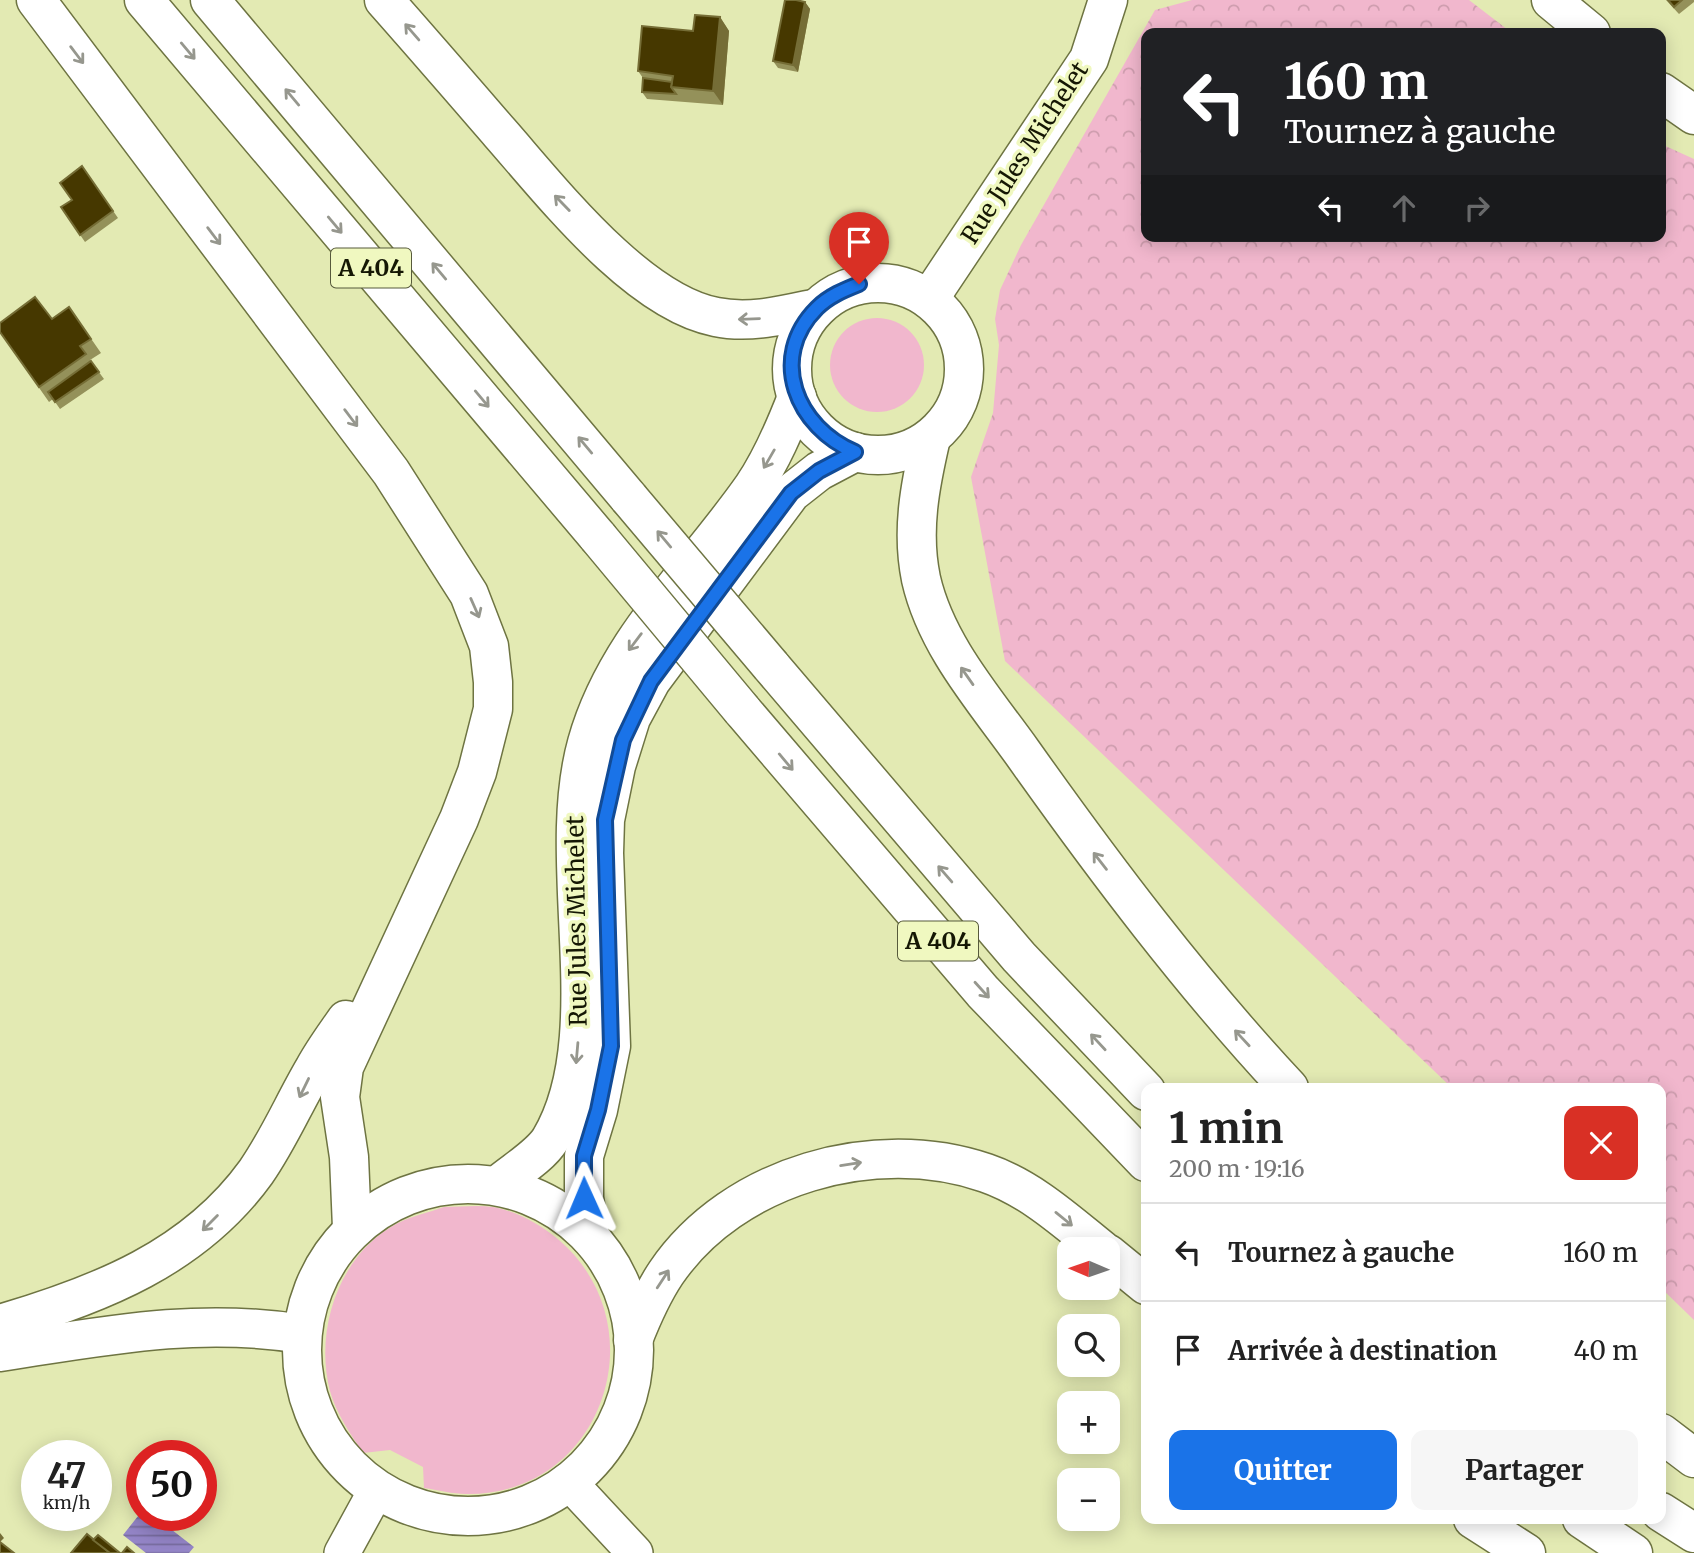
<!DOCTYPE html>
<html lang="fr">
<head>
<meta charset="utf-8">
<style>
	:root { --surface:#fff; --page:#f6f6f6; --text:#222; --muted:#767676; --line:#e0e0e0; --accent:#1a73e8 }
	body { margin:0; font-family:Merriweather,serif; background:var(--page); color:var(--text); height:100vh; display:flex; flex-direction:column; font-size:26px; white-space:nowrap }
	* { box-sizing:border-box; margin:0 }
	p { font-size:23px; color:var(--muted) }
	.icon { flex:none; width:38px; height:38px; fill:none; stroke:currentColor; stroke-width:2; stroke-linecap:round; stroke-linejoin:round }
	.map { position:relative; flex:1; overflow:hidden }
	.sheet { position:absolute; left:1141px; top:1083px; width:525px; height:441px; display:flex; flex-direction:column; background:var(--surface); border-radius:14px; box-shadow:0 4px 18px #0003 }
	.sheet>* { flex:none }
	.banner { position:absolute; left:1141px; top:28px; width:525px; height:214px; border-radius:14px; box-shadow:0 4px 18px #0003; background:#202124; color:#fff; overflow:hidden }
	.needle { width:46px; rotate:272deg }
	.buttons { position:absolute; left:1057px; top:1237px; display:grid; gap:14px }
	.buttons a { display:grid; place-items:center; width:63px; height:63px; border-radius:14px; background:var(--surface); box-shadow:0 4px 18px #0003; font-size:35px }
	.speed { position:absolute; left:21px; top:1440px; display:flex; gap:14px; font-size:35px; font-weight:700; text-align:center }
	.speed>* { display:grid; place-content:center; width:91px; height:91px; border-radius:50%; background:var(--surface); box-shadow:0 4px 18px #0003; line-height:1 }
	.speed small { font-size:18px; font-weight:400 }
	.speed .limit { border:10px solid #d22; background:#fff; color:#111 }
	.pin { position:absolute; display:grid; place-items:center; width:60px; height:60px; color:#fff; margin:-72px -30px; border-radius:50% 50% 50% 0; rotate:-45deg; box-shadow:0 0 7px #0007 }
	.pin .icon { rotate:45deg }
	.me { position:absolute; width:77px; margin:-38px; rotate:359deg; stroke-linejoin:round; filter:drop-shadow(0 0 5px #0008) }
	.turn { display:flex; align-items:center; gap:24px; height:147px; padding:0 28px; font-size:32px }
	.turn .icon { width:91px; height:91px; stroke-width:2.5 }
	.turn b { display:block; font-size:49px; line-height:60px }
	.lanes { display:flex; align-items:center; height:66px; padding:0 28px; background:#0003; justify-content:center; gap:35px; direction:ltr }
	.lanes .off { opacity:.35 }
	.round { display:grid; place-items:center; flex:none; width:74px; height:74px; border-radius:14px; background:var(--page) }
	.head { display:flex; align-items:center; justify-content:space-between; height:119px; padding:0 28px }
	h1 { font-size:42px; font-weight:700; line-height:52px }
	.cta { display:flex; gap:14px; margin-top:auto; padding:14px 28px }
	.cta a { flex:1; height:80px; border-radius:14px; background:var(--accent); color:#fff; font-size:28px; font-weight:700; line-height:80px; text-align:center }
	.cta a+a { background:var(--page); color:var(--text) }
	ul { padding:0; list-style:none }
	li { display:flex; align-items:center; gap:21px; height:98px; padding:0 28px; border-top:2px solid var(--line) }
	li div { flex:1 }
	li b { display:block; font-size:26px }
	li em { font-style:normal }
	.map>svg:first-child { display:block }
	.green { fill:#f1b7cd }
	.forest { fill:url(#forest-crowns) }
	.water { fill:url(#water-rules) }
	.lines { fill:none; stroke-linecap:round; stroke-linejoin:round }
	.minor-casing { stroke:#6e7442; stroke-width:38 }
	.tertiary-casing { stroke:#6e7442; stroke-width:41 }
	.secondary-casing { stroke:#6e7442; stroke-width:41 }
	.motorway-casing { stroke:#6e7442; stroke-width:41 }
	.minor { stroke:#fff; stroke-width:35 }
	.tertiary { stroke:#fff; stroke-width:38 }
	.secondary { stroke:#fff; stroke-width:38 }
	.motorway { stroke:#fff; stroke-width:38 }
	.motorway-bridge-casing { stroke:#6e7442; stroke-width:41; stroke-linecap:butt }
	.motorway-bridge { stroke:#fff; stroke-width:38 }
	.wall { fill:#94915a }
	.shaded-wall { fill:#756d36 }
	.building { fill:#463800; stroke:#756d36; stroke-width:2 }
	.oneway { stroke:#96978e }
	.route-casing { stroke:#114b97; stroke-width:18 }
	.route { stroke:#1a73e8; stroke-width:12 }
	.labels { text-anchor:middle; stroke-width:7; stroke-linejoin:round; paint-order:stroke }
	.shield { fill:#f0f8c0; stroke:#575a3c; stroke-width:2 }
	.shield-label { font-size:23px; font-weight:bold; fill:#151704 }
	.street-label { font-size:24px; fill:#151704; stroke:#f0f8c0 }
</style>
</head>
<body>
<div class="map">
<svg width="1694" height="1553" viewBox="0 0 1694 1553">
	<defs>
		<pattern id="forest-crowns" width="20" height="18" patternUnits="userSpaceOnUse" patternTransform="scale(1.75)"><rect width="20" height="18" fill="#f1b7cd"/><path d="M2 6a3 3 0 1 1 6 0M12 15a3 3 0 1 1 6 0" fill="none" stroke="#ce9dae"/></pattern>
		<pattern id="water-rules" width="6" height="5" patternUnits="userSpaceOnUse" patternTransform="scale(1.75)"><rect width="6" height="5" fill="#9485c7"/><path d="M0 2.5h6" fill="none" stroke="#786c9f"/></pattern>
	</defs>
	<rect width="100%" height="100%" fill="#e3eab3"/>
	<g class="green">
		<circle cx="877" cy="365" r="47"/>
		<path d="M444 1207C460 1207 477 1205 493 1207 516 1211 541 1225 559 1240 660 1327 602 1496 466 1494 453 1494 438 1490 424 1488L423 1467 390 1450 363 1453C351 1435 336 1413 330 1391 314 1330 339 1253 398 1223 412 1216 430 1212 444 1207Z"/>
	</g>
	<path class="forest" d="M1192 0H1469L1512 33H1146V236H1661V144L1694 159V1320L1661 1288V1088H1452L1005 661 971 477 993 413 999 345 995 319 1000 290 1021 245 1155 10Z"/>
	<path class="water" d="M142 1511V1516H154L194 1547 189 1553H146L123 1535Z"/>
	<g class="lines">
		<defs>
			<g id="minor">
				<path d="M568 1481 635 1553"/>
				<path d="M342 1553 377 1489"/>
			</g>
			<g id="tertiary">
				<path d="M1551 0 1591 33"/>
				<path d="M1661 92 1694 115"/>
			</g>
			<g id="secondary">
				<circle cx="878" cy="369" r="86"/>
				<path d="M929 299 1089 59 1108 0"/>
				<circle cx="468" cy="1350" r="166"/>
				<path d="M498 1185C513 1172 539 1157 550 1140 613 1035 553 864 587 743 615 642 695 570 753 487 772 459 785 428 797 397"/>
				<path d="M590 1237 584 1198V1156L598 1110 611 1046 604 853 605 820 616 766 631 718 651 681 791 493 819 471 855 452"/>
				<path d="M0 1352C104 1336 197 1317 302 1334"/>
			</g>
			<g id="motorway">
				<path d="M36 0 391 472 469 594 489 646 493 682V709L477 772 459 819 344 1067 340 1097 349 1157 352 1228"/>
				<path d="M144 0 598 537"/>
				<path d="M210 0 629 498"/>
				<path d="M384 0C423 44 461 88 500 133 551 191 637 302 716 317 750 324 784 315 817 308"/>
				<path d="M931 438C920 485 911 531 921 579 936 645 984 699 1022 752 1105 869 1191 983 1289 1088"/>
				<path d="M771 666 1019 957 1146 1091"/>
				<path d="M742 710 983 992 1146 1162"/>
				<path d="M1108 1254 1146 1285"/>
				<path d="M0 1324C99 1295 194 1258 256 1172 279 1139 294 1103 314 1069 323 1052 335 1036 346 1020"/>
				<path d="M633 1340C642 1317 652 1294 666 1273 733 1175 875 1135 986 1173 1030 1188 1066 1221 1102 1250"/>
				<path d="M1661 1433 1694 1458"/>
				<path d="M1661 1512 1694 1533"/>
				<path d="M1473 1519 1526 1553"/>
				<path d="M1582 1519 1633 1553"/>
			</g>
		</defs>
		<use href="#minor" class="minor-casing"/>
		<use href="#tertiary" class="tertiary-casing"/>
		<use href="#secondary" class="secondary-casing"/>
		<use href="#motorway" class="motorway-casing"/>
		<use href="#minor" class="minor"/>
		<use href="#tertiary" class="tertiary"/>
		<use href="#secondary" class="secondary"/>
		<use href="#motorway" class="motorway"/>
		<defs>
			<g id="motorway-bridge">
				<path d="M629 498 771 666"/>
				<path d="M598 537 742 710"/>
			</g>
		</defs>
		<use href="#motorway-bridge" class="motorway-bridge-casing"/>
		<use href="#motorway-bridge" class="motorway-bridge"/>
	</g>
	<g class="wall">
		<path d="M1666 0H1694V2L1679 14Z"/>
		<path d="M805 2 810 9 798 72 778 68 773 61Z"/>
		<path d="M720 17 729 31 723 105 647 99 642 92 643 78 638 71Z"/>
		<path d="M82 166 118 218 85 242 61 207 72 200Z"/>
		<path d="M69 307 101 353 90 360 104 379 60 409 53 399 49 402 0 332 52 319Z"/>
	</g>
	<g class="shaded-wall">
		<path d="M805 2 810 9 798 72 793 65Z"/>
		<path d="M720 17 729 31 723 105 713 91Z"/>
		<path d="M0 1533 4 1538 0 1542Z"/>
	</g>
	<g class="building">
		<path d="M785 0H796L805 2 793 65 773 61Z"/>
		<path d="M1668 0H1682L1674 7Z"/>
		<path d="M695 15 720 17 713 91 671 87 673 76 638 71 642 26 693 31Z"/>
		<path d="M643 78 672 82 671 87 676 94 642 92Z"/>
		<path d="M82 166 113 211 80 235 61 207 72 200 60 183Z"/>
		<path d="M35 297 52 319 69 307 91 339 80 346 86 354 39 387 0 332V323Z"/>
		<path d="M91 361 99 372 55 402 48 392Z"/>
		<path d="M87 1534 110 1553H71Z"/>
		<path d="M98 1535 120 1553H110L93 1540Z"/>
		<path d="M0 1542 14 1553H0Z"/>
		<path d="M127 1547 134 1553H122Z"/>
	</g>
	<defs><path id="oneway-shaft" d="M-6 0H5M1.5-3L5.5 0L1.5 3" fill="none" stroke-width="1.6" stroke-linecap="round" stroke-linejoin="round" transform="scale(1.75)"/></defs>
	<g class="oneway">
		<use href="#oneway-shaft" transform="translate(412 32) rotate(-131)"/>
		<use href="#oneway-shaft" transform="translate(188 51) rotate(50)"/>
		<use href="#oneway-shaft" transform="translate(77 55) rotate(53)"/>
		<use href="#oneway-shaft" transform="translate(292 97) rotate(-130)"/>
		<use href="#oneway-shaft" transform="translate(562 203) rotate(-134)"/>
		<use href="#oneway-shaft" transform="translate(335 225) rotate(50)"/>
		<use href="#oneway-shaft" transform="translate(214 236) rotate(53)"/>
		<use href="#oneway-shaft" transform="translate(439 271) rotate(-130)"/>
		<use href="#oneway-shaft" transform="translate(749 319) rotate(178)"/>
		<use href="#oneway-shaft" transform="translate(482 399) rotate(50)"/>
		<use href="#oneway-shaft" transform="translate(351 418) rotate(53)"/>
		<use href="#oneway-shaft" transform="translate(585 445) rotate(-130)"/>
		<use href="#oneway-shaft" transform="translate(769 459) rotate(120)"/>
		<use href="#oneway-shaft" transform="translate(664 539) rotate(-130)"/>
		<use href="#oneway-shaft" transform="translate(475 608) rotate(66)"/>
		<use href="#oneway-shaft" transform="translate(635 642) rotate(127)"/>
		<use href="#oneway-shaft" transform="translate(967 676) rotate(-125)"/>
		<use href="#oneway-shaft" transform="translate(786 762) rotate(50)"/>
		<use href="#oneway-shaft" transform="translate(1100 861) rotate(-128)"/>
		<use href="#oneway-shaft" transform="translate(945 874) rotate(-131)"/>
		<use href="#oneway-shaft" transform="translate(982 990) rotate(48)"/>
		<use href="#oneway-shaft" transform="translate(1242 1038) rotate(-133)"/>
		<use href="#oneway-shaft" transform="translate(1098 1042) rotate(-133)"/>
		<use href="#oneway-shaft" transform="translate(577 1053) rotate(95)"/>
		<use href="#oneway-shaft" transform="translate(304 1088) rotate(116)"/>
		<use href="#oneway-shaft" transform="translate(851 1164) rotate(-9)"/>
		<use href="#oneway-shaft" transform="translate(1064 1219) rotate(39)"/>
		<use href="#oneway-shaft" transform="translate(210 1223) rotate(135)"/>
		<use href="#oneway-shaft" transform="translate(663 1279) rotate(-57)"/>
	</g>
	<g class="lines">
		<defs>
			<path id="route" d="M584 1198V1156L598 1110 611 1046 605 820 623 740 651 681 791 493 819 471 855 452C797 428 767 358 817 308 829 296 844 290 859 284"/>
		</defs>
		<use href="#route" class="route-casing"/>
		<use href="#route" class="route"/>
	</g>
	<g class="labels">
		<g class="shield">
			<rect x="331" y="248.5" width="80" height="39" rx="5"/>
			<rect x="898" y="921.5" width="80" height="39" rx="5"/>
		</g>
		<g class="shield-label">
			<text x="371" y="276">A 404</text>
			<text x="938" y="949">A 404</text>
		</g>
		<g class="street-label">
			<text transform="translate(1025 153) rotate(-57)" y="8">Rue Jules Michelet</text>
			<text transform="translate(577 921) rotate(-91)" y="8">Rue Jules Michelet</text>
		</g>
	</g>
</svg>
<div class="buttons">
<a><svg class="needle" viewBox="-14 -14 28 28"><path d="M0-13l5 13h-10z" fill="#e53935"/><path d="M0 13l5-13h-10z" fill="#767676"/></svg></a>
<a><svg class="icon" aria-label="search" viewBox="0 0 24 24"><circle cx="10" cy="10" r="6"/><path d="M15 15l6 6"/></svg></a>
<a>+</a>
<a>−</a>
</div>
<div class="speed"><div>47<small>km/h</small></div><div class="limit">50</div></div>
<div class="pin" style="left:859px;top:284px;background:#d93025"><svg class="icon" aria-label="arrive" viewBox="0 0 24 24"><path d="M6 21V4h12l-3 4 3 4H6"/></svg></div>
<svg class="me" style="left:584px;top:1198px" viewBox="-20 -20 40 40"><path d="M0-17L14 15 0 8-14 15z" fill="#1a73e8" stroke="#fff" stroke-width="4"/></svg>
<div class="banner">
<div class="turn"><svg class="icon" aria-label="left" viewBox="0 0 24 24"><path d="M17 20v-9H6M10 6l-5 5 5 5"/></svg><div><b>160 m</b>Tournez à gauche</div></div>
<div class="lanes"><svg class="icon" aria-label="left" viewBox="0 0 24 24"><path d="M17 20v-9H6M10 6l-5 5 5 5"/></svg><svg class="icon off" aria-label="ahead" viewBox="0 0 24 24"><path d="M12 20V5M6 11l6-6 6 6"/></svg><svg class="icon off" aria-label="right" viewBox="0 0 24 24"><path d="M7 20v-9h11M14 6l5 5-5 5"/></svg></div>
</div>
<section class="sheet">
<div class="head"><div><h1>1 min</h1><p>200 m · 19:16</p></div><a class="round" style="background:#d93025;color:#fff"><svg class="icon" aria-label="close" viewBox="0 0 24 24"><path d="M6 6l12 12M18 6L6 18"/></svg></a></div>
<ul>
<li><svg class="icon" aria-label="left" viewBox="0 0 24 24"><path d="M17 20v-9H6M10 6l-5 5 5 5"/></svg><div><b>Tournez à gauche</b></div><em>160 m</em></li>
<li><svg class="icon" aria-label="arrive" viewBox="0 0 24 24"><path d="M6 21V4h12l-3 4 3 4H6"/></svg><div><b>Arrivée à destination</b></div><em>40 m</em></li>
</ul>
<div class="cta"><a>Quitter</a><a>Partager</a></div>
</section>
</div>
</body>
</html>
